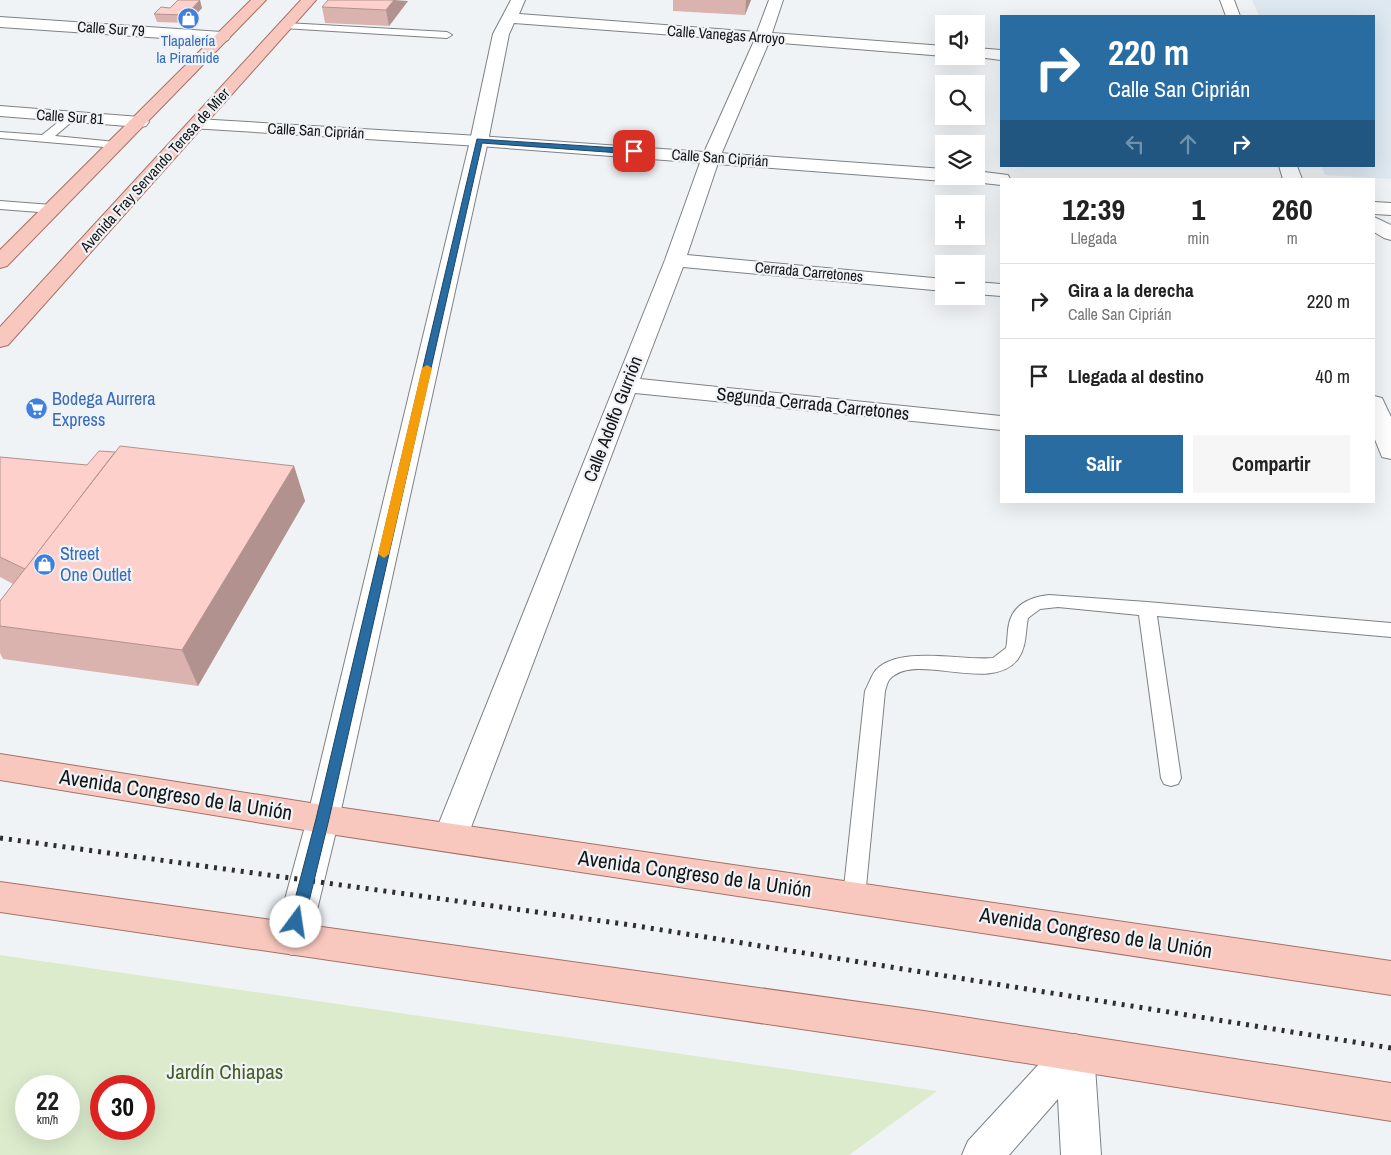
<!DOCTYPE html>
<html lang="es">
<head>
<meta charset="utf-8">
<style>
	:root { --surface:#fff; --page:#f6f6f6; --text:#222; --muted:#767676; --line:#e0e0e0; --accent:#286ca1 }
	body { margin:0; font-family:"Archivo Narrow",sans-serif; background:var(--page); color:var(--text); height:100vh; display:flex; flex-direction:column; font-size:19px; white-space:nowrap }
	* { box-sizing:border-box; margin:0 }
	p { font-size:16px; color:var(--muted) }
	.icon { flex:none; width:28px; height:28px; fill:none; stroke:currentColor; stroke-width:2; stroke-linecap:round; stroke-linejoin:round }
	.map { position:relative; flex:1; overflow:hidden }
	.details { position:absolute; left:1000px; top:178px; width:375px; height:325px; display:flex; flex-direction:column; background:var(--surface); border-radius:0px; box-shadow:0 5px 20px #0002 }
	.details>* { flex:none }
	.hud { position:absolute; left:1000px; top:15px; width:375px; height:152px; border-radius:0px; box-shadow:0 5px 20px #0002; background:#286ca1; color:#fff; overflow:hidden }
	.controls { position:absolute; left:935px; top:15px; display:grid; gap:10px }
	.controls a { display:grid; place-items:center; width:50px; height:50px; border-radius:0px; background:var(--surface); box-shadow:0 5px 20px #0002; font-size:25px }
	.speed { position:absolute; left:15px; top:1075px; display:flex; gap:10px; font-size:25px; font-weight:700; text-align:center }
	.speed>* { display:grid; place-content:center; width:65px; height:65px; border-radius:50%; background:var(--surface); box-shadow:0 5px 20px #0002; line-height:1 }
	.speed small { font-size:12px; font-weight:400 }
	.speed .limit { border:8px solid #d22; background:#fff; color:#111 }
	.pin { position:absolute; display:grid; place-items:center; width:42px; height:42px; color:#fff; margin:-21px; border-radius:10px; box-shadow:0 2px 8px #0006 }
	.me { position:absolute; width:55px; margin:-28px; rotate:14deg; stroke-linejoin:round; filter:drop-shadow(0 0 4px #0008) }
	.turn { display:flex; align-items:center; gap:18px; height:105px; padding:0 25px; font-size:22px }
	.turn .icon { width:65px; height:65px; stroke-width:2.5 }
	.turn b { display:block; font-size:35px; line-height:42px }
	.lanes { display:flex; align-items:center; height:48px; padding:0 25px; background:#0003; justify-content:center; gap:25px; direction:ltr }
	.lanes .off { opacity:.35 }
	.eta { display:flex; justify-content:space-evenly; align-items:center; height:85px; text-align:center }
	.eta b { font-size:30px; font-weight:700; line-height:35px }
	.button { display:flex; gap:10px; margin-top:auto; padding:10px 25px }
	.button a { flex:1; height:58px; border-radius:0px; background:var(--accent); color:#fff; font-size:20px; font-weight:700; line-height:58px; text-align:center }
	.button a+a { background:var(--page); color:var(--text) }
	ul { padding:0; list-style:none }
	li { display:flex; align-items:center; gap:15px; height:75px; padding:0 25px; border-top:1px solid var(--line) }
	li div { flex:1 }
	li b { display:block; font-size:19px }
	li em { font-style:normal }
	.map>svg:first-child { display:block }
	.built { fill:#dee8f1 }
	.green { fill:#dbebcc; fill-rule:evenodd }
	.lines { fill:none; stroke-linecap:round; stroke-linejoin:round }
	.service-casing { stroke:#7e8184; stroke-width:2 }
	.minor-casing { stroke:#7e8184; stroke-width:2 }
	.tertiary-casing { stroke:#7e8184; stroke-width:2 }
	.primary-casing { stroke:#a57167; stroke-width:2 }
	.service { fill:#fff; fill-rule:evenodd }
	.minor { fill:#fff; fill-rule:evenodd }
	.tertiary { fill:#fff; fill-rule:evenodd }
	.primary { fill:#f8c8be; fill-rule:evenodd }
	.rail { stroke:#2d2e2f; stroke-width:5; stroke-dasharray:3 6; stroke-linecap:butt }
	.wall { fill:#dab3af }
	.shaded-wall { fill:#b1928f }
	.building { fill:#fdd0cc; stroke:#b1928f }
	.route { fill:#286ca1; stroke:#1a4669 }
	.slow { fill:#f59e0b }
	.labels { text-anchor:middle; stroke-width:4.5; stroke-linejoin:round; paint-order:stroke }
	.far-street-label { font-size:15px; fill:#141516; stroke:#f0f3f6 }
	.far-shop-label { font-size:15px; fill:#366cbe; stroke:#f0f3f6 }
	.shop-label { font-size:18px; fill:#366cbe; stroke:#f0f3f6; text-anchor:start }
	.street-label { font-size:18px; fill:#141516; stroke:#f0f3f6 }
	.near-street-label { font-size:21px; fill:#141516; stroke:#f0f3f6 }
	.near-park-label { font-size:21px; fill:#445f22; stroke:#f0f3f6 }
</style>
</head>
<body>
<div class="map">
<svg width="1391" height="1155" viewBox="0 0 1391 1155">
	<rect width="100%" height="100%" fill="#f0f3f6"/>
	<path class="built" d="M1252 0H1391V179L1325 175 1321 166H1374V16H1259Z"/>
	<path class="green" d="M0 955 937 1091 849 1155H0ZM69 1086V1129H26V1086ZM144 1086V1129H101V1086Z"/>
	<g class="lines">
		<defs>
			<g id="service">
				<path d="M286 23 447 32 452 35 447 38 283 28V24Z"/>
				<path d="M71 114 75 115 77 117 75 119 55 136 116 142 122 145 116 148 0 138V132L42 135 67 115Z"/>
				<path d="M0 201 52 205 58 209 52 213 0 209Z"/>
				<path d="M1049 595 1147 602 1391 623V637L1157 616 1181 778 1178 784 1171 786 1164 784 1161 778 1139 615 1058 607 1040 609 1028 618C1025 632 1027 646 1018 659 991 695 913 650 889 680 887 683 886 688 885 691L865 897 862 904 854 907 846 904 843 897 865 691C869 684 871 676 876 670 899 645 962 661 993 658L1006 648C1008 640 1007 632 1009 624 1013 604 1031 597 1049 595Z"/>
			</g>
			<g id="minor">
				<path d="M511 0H525L519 14 757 32 769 0H783L772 33 944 46V56L769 42 720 157 687 255 944 279V291L683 267 640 379 1001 416V430L635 393 467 838 462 848 450 852 438 848 433 838 665 260 702 157 754 41 514 23 509 34 488 141 339 819 310 939 304 950 292 955 280 950 274 939 307 819 470 141 493 34Z"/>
				<path d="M1220 0H1234L1240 16H1226Z"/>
				<path d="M0 17 222 32 228 34 230 37 228 40 222 42 0 27Z"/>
				<path d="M976 48 1001 50V60L970 56H976Z"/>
				<path d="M1279 166H1297L1302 179H1283Z"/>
				<path d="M1374 217 1391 225V240L1384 238 1374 232Z"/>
				<path d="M976 282 1001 284V296L976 294Z"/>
				<path d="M1374 396 1382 398 1391 417V459L1382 457 1374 437Z"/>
				<path d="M1075 1034 1088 1039 1094 1052 1101 1155H1061L1058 1099 1009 1155H962L968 1141 1062 1039Z"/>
			</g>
			<g id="tertiary">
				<path d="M0 106 140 117 146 118 149 122 146 126 140 127 0 116Z"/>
				<path d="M197 119 479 136 944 169V176H953L951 179 944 181 479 146 191 128 188 124 191 120Z"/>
				<path d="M976 171 1008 175 1010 179H1001V185L956 180 954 176H976Z"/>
				<path d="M1374 202 1391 203V215L1374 214Z"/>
			</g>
			<g id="primary">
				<path d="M251 0H266L7 266 0 268V250Z"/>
				<path d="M301 0H316L8 345 0 347V327Z"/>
				<path d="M0 754 323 805 1391 961V995L323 833 0 780Z"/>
				<path d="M0 882 924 1011 1391 1083V1121L924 1047 0 912Z"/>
			</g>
		</defs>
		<use href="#service" class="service-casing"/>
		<use href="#minor" class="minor-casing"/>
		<use href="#tertiary" class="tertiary-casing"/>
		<use href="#primary" class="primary-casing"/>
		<use href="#service" class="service"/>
		<use href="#minor" class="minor"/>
		<use href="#tertiary" class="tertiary"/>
		<use href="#primary" class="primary"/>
		<path class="rail" d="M0 838 631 925 1391 1048"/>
	</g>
	<g class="wall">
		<path d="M673 0H751L745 15 673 11Z"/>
		<path d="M408 1 389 26 325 23 322 7Z"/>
		<path d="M202 8 188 23 157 22 154 14Z"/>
		<path d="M0 457 87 465 294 466 305 501 198 686 3 659 0 653V601L13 584 0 577Z"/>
	</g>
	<g class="shaded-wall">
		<path d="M200 0 202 8 188 23 186 15Z"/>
		<path d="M394 0 408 1 389 26 386 10Z"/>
		<path d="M746 0H751L745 15Z"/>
		<path d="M294 466 305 501 198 686 182 650Z"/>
	</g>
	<g class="building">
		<path d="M178 0H200L186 15 154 14 161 7 170 8Z"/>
		<path d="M328 0H394L386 10 322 7Z"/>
		<path d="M120 446 294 466 182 650 0 626V601Z"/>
		<path d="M99 451 115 452 25 569 0 557V457L87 465Z"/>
	</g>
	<path class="route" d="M477 139 634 149 638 151 634 154 482 143 329 819 304 922 301 926 296 928 291 926 289 922 316 819Z"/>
	<path class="slow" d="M427 365 432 368 389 554 384 558 378 554 422 368Z"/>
	<defs>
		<symbol id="shop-disc" viewBox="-11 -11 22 22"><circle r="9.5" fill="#3f7fe0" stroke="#f0f3f6"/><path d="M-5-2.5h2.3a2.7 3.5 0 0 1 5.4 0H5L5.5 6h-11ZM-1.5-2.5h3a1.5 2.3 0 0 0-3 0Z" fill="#fff"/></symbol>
		<symbol id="supermarket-disc" viewBox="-11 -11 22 22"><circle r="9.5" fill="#3f7fe0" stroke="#f0f3f6"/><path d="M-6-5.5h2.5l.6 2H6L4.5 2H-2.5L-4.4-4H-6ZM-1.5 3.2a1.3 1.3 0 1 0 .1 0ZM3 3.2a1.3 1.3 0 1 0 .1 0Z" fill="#fff"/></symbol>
	</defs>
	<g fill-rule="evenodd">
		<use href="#shop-disc" x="176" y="6" width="25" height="25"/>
		<use href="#supermarket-disc" x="24" y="396" width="25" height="25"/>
		<use href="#shop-disc" x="32" y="552" width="25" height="25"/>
	</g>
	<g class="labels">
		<g class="far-street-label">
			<text transform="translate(111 29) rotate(4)" y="5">Calle Sur 79</text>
			<text transform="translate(726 35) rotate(4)" y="5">Calle Vanegas Arroyo</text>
			<text transform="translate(70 117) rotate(4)" y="5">Calle Sur 81</text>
			<text transform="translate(316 131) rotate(3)" y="5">Calle San Ciprián</text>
			<text transform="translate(720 158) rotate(4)" y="5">Calle San Ciprián</text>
			<text transform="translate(155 170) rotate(-48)" y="5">Avenida Fray Servando Teresa de Mier</text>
			<text transform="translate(809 272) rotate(5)" y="5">Cerrada Carretones</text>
		</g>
		<g class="far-shop-label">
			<text x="188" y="46">Tlapalería<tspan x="188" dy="17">la Piramide</tspan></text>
		</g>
		<g class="shop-label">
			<text x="52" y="405">Bodega Aurrera<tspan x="52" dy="21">Express</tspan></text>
			<text x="60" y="560">Street<tspan x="60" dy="21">One Outlet</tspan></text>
		</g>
		<g class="street-label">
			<text transform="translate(813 404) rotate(6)" y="6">Segunda Cerrada Carretones</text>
			<text transform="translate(613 419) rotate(-69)" y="6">Calle Adolfo Gurrión</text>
		</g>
		<g class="near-street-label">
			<text transform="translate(176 795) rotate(9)" y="7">Avenida Congreso de la Unión</text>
			<text transform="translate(695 874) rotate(8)" y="7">Avenida Congreso de la Unión</text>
			<text transform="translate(1096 933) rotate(9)" y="7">Avenida Congreso de la Unión</text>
		</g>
		<g class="near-park-label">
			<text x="225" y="1079">Jardín Chiapas</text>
		</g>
	</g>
</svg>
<div class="controls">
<a><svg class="icon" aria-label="sound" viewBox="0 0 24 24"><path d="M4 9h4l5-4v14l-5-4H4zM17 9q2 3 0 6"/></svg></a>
<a><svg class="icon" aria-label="search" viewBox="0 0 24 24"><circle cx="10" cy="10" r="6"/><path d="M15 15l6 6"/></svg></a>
<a><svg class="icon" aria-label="layers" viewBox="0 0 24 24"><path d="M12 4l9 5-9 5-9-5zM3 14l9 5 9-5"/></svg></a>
<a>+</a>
<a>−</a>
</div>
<div class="speed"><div>22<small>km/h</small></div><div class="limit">30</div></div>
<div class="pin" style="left:634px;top:151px;background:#d93025"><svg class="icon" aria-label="arrive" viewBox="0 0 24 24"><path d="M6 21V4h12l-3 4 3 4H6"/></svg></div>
<svg class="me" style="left:296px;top:922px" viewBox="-20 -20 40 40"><circle r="19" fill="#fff"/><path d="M0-13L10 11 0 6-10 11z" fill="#286ca1"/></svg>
<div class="hud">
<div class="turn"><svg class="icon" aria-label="right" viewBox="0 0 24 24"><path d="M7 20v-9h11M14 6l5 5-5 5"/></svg><div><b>220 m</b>Calle San Ciprián</div></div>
<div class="lanes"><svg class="icon off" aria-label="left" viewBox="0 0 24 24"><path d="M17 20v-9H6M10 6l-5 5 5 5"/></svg><svg class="icon off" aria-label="ahead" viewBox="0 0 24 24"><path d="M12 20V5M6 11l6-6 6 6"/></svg><svg class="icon" aria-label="right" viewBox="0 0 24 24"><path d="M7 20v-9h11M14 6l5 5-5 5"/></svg></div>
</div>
<section class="details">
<div class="eta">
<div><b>12:39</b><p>Llegada</p></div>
<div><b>1</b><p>min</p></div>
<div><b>260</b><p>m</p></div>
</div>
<ul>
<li><svg class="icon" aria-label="right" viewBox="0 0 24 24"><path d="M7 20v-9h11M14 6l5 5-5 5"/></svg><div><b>Gira a la derecha</b><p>Calle San Ciprián</p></div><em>220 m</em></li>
<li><svg class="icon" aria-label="arrive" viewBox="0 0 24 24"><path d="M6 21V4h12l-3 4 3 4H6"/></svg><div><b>Llegada al destino</b></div><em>40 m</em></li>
</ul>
<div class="button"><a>Salir</a><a>Compartir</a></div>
</section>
</div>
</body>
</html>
